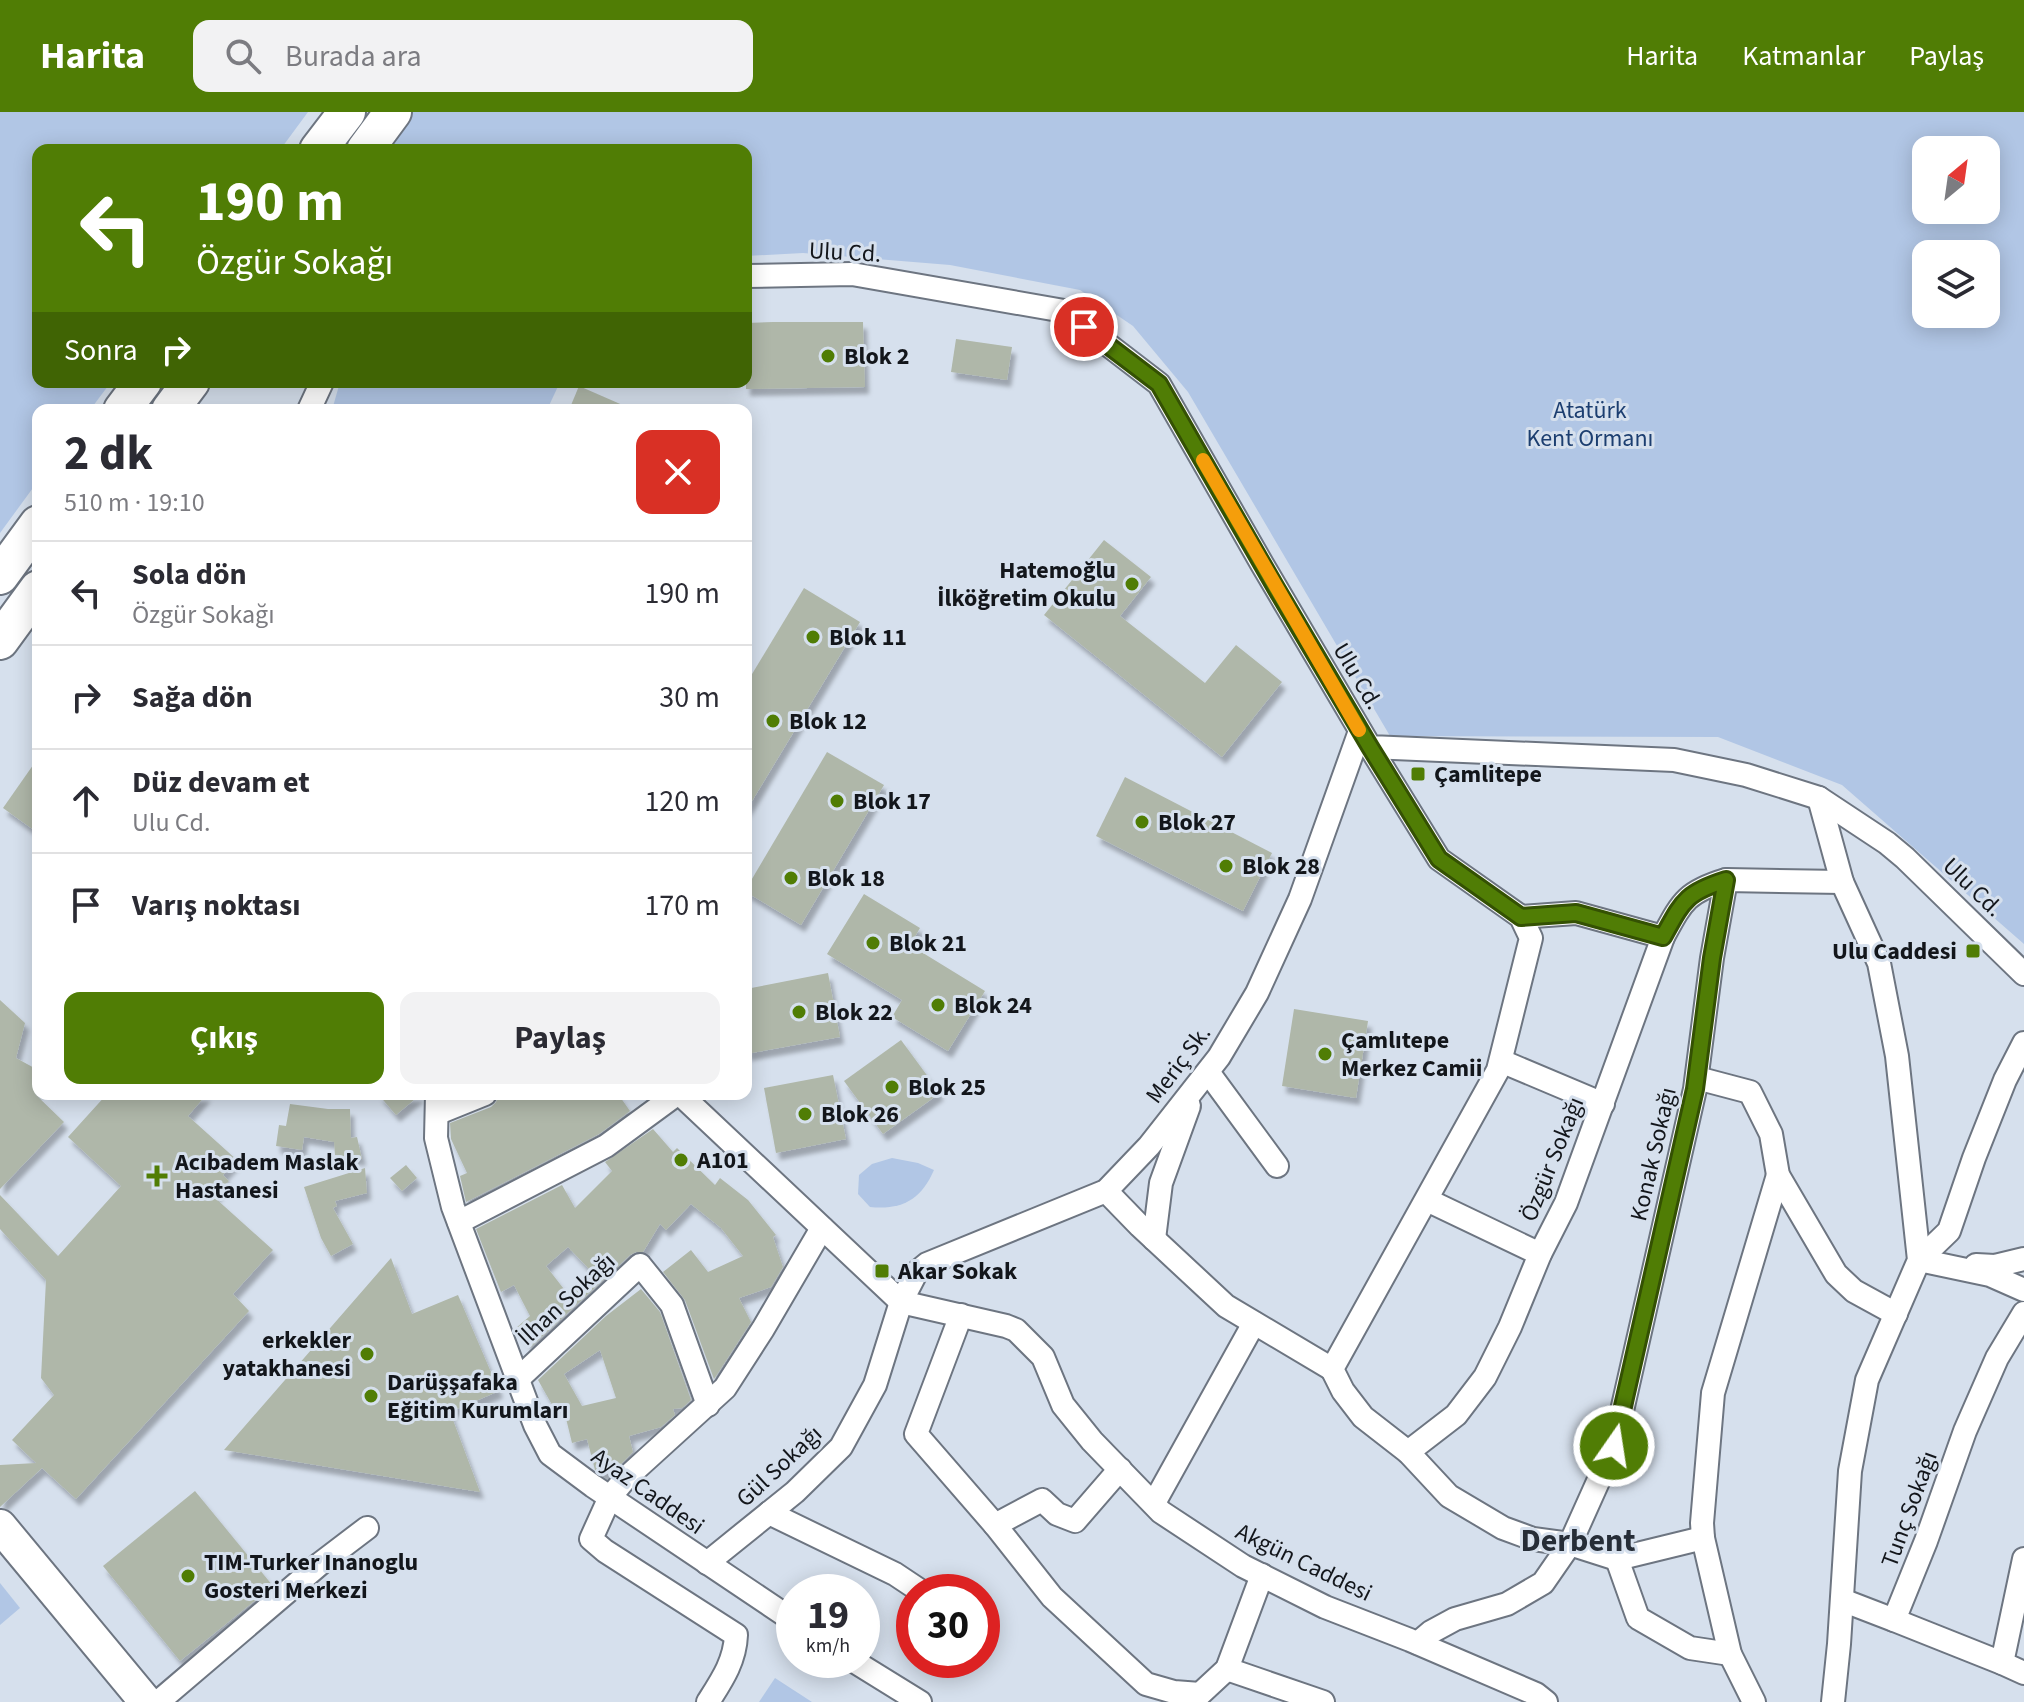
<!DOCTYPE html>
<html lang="tr">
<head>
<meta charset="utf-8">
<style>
	:root { --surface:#fff; --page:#f2f2f3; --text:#2b2b33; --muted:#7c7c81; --line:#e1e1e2; --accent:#507d05 }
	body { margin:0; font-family:"Source Sans 3",sans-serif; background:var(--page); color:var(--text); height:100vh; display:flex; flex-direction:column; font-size:30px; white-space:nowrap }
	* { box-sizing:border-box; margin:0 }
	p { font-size:26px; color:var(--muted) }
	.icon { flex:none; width:44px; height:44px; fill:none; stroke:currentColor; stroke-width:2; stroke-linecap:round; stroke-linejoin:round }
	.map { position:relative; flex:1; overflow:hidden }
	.details { position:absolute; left:32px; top:292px; width:720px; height:696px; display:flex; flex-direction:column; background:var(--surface); border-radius:16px; box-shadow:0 4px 20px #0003 }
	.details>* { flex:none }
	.hud { position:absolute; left:32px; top:32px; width:720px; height:244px; border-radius:16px; box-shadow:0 4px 20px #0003; background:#507d05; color:#fff; overflow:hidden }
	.needle { width:52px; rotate:29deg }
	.fabs { position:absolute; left:1912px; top:24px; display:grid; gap:16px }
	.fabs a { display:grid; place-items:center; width:88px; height:88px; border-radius:16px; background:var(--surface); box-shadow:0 4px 20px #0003; font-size:40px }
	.speed { position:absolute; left:776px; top:1462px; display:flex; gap:16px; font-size:40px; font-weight:700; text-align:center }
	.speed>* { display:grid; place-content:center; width:104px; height:104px; border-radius:50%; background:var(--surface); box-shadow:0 4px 20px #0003; line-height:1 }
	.speed small { font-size:20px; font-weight:400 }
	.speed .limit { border:12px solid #d22; background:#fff; color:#111 }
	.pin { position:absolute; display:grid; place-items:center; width:68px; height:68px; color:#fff; margin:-34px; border:4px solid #fff; border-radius:50%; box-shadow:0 2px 8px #0007 }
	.me { position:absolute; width:88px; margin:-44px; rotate:13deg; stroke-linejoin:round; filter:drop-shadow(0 0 6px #0008) }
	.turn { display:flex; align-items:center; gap:28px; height:168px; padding:0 32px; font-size:36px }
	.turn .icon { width:104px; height:104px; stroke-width:2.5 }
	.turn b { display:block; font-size:56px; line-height:68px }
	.then { display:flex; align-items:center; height:76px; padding:0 32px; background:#0003; gap:16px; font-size:30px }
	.round { display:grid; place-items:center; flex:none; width:84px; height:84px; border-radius:16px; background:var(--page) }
	.summary { display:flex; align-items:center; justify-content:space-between; height:136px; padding:0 32px }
	h1 { font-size:48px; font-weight:700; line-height:60px }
	.primary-button { display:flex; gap:16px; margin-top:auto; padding:16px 32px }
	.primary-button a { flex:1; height:92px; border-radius:16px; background:var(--accent); color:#fff; font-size:32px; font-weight:700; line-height:92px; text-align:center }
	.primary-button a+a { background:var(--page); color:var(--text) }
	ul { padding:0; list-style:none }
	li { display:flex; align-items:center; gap:24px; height:104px; padding:0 32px; border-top:2px solid var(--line) }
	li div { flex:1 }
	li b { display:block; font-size:30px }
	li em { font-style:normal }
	header { display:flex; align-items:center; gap:48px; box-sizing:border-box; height:112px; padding:0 40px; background:var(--accent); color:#fff }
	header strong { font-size:38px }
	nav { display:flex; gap:44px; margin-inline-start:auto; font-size:28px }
	.search { width:560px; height:72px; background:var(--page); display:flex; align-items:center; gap:20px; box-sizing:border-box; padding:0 28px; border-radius:16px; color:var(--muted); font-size:30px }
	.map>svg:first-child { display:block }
	.green { fill:#b1c6e5; fill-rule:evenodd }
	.building { fill:#afb7a9; fill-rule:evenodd; filter:url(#shadow) }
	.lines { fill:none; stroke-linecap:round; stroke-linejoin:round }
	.street-casing { stroke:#6d7581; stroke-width:26 }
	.secondary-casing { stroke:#6d7581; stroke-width:36 }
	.primary-casing { stroke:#6d7581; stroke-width:40 }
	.street { stroke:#fff; stroke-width:22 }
	.secondary { stroke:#fff; stroke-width:32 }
	.primary { stroke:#fff; stroke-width:36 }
	.route-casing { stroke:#345103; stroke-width:20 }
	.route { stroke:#507d05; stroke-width:14 }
	.slow { stroke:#f59e0b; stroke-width:14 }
	.poi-dot { fill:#507d05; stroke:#d6e0ed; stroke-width:3 }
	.labels { text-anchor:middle; stroke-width:6; stroke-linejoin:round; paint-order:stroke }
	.street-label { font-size:24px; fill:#13161b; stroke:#d6e0ed }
	.poi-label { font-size:24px; font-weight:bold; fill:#13161b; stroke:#d6e0ed; text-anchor:start }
	.park-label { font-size:24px; fill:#1c3e70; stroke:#d6e0ed }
	.district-label { font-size:32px; font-weight:bold; fill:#262d37; stroke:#d6e0ed }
</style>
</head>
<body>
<header>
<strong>Harita</strong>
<div class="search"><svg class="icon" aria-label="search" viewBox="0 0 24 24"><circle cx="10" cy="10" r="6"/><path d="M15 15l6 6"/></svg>Burada ara</div>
<nav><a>Harita</a><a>Katmanlar</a><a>Paylaş</a></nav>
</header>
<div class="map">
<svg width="2024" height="1590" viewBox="0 0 2024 1590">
	<defs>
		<filter id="shadow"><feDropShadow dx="4" dy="7" stdDeviation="2" flood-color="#0004"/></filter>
	</defs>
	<rect width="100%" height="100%" fill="#d6e0ed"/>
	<g class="green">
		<path d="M0 0H308L280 38H38V270H111L90 298H38V369L0 421Z"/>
		<path d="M405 0H2024V832L1842 673 1718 625 1390 624 1188 280 1133 214 1080 178 950 153 803 141 746 144V38H377ZM1926 38H1986V98H1926ZM1926 142H1986V202H1926Z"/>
		<path d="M340 270H560L547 298H332Z"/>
		<path d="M892 1046 918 1051 934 1058C921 1088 902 1098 870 1095L858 1082 859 1063 872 1052Z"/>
		<path d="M0 1471 20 1496 0 1513Z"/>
		<path d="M775 1566 812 1590H759Z"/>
	</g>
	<g class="building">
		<path d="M773 210H863L865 275 746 277V211Z"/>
		<path d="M956 227 1012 235 1007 268 951 260Z"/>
		<path d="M579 274 634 298H569Z"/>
		<path d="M1104 428 1151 465 1120 504 1205 571 1236 533 1282 570 1222 645 1044 503Z"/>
		<path d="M804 476 860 510 746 699V572Z"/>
		<path d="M827 640 884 673 801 813 746 780V777Z"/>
		<path d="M38 646V721L3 696Z"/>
		<path d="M1125 665 1272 741 1243 799 1096 724Z"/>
		<path d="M864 782 920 816 910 833 985 879 948 939 892 905 902 888 827 842Z"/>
		<path d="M828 861 840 925 746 942V877Z"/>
		<path d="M0 888 25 911 16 946 38 958 35 982 64 1010 0 1077Z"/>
		<path d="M1294 897 1368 909 1356 986 1282 974Z"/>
		<path d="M901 928 940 981 883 1022 844 969Z"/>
		<path d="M833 963 846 1027 776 1041 764 976Z"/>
		<path d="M107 982H207L188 1004 237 1048 223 1063 229 1069 214 1085 273 1138 233 1182 249 1199 76 1387 42 1356 0 1395V1353L36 1351 12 1328 54 1283 41 1266 46 1168 0 1117V1083L58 1144 121 1074 68 1025Z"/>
		<path d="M378 982H421L396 1003Z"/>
		<path d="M499 982H618L630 999 599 1022 466 1090 460 1064 467 1061 451 1027 450 1011 491 995 496 990Z"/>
		<path d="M290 992 328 997H350L351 1026 357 1025 362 1047 335 1043 334 1030 304 1025 302 1038 276 1034 279 1013 286 1014Z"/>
		<path d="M653 1017 673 1040 677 1036 715 1073 720 1066 748 1088 776 1123 773 1125 783 1155 771 1175 739 1186 751 1210 714 1267 685 1188 663 1160 691 1138 708 1160 743 1144 721 1116 691 1092 666 1118 660 1112 643 1140H636L630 1143 531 1235 516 1216 530 1204 514 1173 501 1180 476 1117 562 1073 575 1096 612 1059 605 1050ZM568 1135 589 1157 567 1181 546 1154Z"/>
		<path d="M406 1053 417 1066 402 1079 390 1066Z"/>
		<path d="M365 1056 367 1081 335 1089 337 1094 333 1096 353 1132 331 1144 321 1126 304 1075Z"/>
		<path d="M391 1146 412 1202 458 1183 499 1279 450 1300 480 1380 224 1338Z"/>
		<path d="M641 1177 660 1200 691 1288 682 1296 673 1297 675 1303 661 1315 629 1324 633 1340 613 1360 601 1363 595 1358 587 1327 572 1331 563 1294 555 1298 538 1268 606 1204ZM600 1238 616 1286 582 1294 564 1262Z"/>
		<path d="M195 1379 273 1474 180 1549 103 1454Z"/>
	</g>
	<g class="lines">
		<defs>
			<g id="street">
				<path d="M746 164 852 162 1064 199 1159 272 1262 452 1370 635 1674 648 1746 663 1819 686 1887 731 1905 746 2024 862"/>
				<path d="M309 298 322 270"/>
				<path d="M1370 635 1439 747 1521 805 1531 826 1498 958 1332 1257 1343 1279 1363 1305 1408 1340 1449 1384 1503 1416 1533 1427 1570 1432 1617 1447 1703 1426"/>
				<path d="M1819 686 1842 770 1879 851 1897 944 1919 1148 1867 1268 1850 1359 1839 1532 1833 1590"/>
				<path d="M1521 805 1576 801 1663 825"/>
				<path d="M1501 949 1603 992"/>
				<path d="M1208 960 1277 1054"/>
				<path d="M1697 966 1750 980 1771 1022 1778 1063 1836 1162 1854 1179 1896 1202"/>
				<path d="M437 982 436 1026 453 1095 535 1313 550 1342 593 1374 794 1509"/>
				<path d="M680 982 901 1190 1006 1214 1016 1218 1043 1245 1063 1293 1092 1329 1161 1400 1243 1454 1325 1495 1410 1528 1536 1582 1546 1590"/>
				<path d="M438 1001 485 982"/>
				<path d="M1106 1079 1140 1114 1226 1194 1332 1257"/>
				<path d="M1427 1088 1540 1142"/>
				<path d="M459 1110 606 1034 677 982"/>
				<path d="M1154 1127 1161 1071 1189 994"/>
				<path d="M1919 1148 1949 1119 1974 1046 2005 968 2024 931"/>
				<path d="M1919 1148 1990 1163 2024 1178"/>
				<path d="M1976 1153 1995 1154 2024 1147"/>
				<path d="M961 1203 916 1322 995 1413 1052 1485 1146 1572 1174 1580 1200 1582 1227 1557 1262 1463"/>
				<path d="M518 1267 640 1153 672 1193 708 1293"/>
				<path d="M1408 1340 1456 1303 1485 1265 1510 1215 1540 1142 1566 1091 1663 825C1682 790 1686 780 1726 768"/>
				<path d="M1154 1391 1254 1211"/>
				<path d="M769 1401 895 1462 922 1480"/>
				<path d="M995 1413 1042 1388 1057 1402 1075 1409 1120 1357"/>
				<path d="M1617 1447 1638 1506 1690 1536 1730 1542"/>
				<path d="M2024 1447 2002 1551 2024 1561"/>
				<path d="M707 1451 795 1380 841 1335 875 1273 901 1190 916 1161 927 1152 1106 1079 1149 1034 1219 945 1257 881 1300 787 1360 619"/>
				<path d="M1842 1488 1894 1508"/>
				<path d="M1418 1531 1431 1520 1455 1507 1507 1492 1543 1471 1570 1432 1614 1334 1695 977 1712 846 1726 768 1842 770"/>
				<path d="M852 1548 920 1590"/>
				<path d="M2002 1551 1894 1508 1926 1429 1965 1319 1997 1246 2024 1201"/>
				<path d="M1227 1557 1323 1590"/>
				<path d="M158 1590 321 1451 367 1416"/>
				<path d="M708 1590C722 1568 735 1549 736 1523L605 1439 591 1427 610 1385 626 1366 725 1276 763 1217 822 1116"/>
				<path d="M1754 1590 1730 1542 1703 1426 1702 1411 1713 1281 1778 1063"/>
			</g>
			<path id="secondary" d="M0 1414 146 1590"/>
			<g id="primary">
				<path d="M318 38 347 0"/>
				<path d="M365 38 393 0"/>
				<path d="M122 298 143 270"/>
				<path d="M170 298 191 270"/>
				<path d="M0 464 38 412"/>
				<path d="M0 529 38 477"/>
			</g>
		</defs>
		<use href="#street" class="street-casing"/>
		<use href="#secondary" class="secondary-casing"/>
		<use href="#primary" class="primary-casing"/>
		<use href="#street" class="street"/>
		<use href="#secondary" class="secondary"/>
		<use href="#primary" class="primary"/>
	</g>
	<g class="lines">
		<defs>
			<path id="route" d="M1084 215 1159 272 1276 476 1370 635 1439 747 1521 805 1576 801 1663 825C1683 789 1685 781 1726 768L1712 846 1695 977 1614 1334"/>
		</defs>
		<use href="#route" class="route-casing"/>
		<use href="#route" class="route"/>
		<path class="slow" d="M1203 348 1359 618"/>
	</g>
	<g class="poi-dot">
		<circle cx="828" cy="244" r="8"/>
		<circle cx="1132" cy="472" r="8"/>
		<circle cx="813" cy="525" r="8"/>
		<circle cx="773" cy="609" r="8"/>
		<rect x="1410" y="654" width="16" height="16" rx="4"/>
		<circle cx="837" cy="689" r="8"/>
		<circle cx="1142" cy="710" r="8"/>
		<circle cx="1226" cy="754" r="8"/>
		<circle cx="791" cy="766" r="8"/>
		<circle cx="873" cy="831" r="8"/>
		<rect x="1965" y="831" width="16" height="16" rx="4"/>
		<circle cx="938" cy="893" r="8"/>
		<circle cx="799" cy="900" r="8"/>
		<circle cx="1325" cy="942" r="8"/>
		<circle cx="892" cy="975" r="8"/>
		<circle cx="805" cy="1002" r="8"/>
		<circle cx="681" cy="1048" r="8"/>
		<path d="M153 1052h8v8h8v8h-8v8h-8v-8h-8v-8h8z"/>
		<rect x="874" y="1151" width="16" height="16" rx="4"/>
		<circle cx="367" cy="1242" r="8"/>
		<circle cx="371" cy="1284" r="8"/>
		<circle cx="188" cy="1464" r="8"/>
	</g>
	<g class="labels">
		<g class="street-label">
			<text transform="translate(845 140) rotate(3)" y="8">Ulu Cd.</text>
			<text transform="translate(1358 564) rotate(59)" y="8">Ulu Cd.</text>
			<text transform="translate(1973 775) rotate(44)" y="8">Ulu Cd.</text>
			<text transform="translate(1178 952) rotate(-53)" y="8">Meriç Sk.</text>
			<text transform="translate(1653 1042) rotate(-77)" y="8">Konak Sokağı</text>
			<text transform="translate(1552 1047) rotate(-68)" y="8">Özgür Sokağı</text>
			<text transform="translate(566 1187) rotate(-43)" y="8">İlhan Sokağı</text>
			<text transform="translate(779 1354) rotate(-43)" y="8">Gül Sokağı</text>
			<text transform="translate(648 1379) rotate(35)" y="8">Ayaz Caddesi</text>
			<text transform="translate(1909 1397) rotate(-70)" y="8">Tunç Sokağı</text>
			<text transform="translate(1304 1450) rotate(26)" y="8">Akgün Caddesi</text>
		</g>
		<g class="poi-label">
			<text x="844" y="252">Blok 2</text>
			<text x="1116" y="466" text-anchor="end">Hatemoğlu<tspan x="1116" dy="28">İlköğretim Okulu</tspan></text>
			<text x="829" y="533">Blok 11</text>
			<text x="789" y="617">Blok 12</text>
			<text x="1434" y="670">Çamlitepe</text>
			<text x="853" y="697">Blok 17</text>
			<text x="1158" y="718">Blok 27</text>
			<text x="1242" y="762">Blok 28</text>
			<text x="807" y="774">Blok 18</text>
			<text x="889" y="839">Blok 21</text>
			<text x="1957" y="847" text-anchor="end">Ulu Caddesi</text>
			<text x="954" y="901">Blok 24</text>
			<text x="815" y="908">Blok 22</text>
			<text x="1341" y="936">Çamlıtepe<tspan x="1341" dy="28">Merkez Camii</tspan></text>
			<text x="908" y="983">Blok 25</text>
			<text x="821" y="1010">Blok 26</text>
			<text x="697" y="1056">A101</text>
			<text x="175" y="1058">Acıbadem Maslak<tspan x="175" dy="28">Hastanesi</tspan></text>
			<text x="898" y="1167">Akar Sokak</text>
			<text x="351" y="1236" text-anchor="end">erkekler<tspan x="351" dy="28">yatakhanesi</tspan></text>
			<text x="387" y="1278">Darüşşafaka<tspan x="387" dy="28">Eğitim Kurumları</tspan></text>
			<text x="204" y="1458">TIM-Turker Inanoglu<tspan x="204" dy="28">Gosteri Merkezi</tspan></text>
		</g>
		<g class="park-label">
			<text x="1590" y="306">Atatürk<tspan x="1590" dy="28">Kent Ormanı</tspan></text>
		</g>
		<g class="district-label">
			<text x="1578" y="1439">Derbent</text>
		</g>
	</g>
</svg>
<div class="fabs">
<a><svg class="needle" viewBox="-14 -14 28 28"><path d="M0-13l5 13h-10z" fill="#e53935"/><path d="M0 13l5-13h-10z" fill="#7c7c81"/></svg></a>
<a><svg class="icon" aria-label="layers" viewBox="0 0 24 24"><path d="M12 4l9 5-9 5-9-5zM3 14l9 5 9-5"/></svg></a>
</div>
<div class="speed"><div>19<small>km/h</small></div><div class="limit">30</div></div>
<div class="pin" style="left:1084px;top:215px;background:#d93025"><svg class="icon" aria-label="arrive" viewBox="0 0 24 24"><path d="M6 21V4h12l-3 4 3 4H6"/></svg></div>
<svg class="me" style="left:1614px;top:1334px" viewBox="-20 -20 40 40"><circle r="17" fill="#507d05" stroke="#fff" stroke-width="3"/><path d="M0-11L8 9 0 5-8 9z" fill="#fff"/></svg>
<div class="hud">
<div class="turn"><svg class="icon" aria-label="left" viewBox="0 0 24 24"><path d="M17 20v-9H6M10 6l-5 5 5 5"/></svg><div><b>190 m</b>Özgür Sokağı</div></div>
<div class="then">Sonra<svg class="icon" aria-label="right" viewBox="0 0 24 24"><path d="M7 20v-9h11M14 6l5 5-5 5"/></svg></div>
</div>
<section class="details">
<div class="summary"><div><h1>2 dk</h1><p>510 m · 19:10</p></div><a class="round" style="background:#d93025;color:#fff"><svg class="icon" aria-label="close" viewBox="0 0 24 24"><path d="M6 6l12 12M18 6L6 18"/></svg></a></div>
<ul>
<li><svg class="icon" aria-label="left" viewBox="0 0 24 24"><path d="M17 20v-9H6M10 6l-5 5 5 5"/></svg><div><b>Sola dön</b><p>Özgür Sokağı</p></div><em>190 m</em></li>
<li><svg class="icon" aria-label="right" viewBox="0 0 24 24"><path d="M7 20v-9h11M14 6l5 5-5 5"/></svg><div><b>Sağa dön</b></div><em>30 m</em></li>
<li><svg class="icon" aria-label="ahead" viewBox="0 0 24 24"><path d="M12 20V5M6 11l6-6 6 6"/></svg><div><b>Düz devam et</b><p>Ulu Cd.</p></div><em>120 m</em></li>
<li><svg class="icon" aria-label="arrive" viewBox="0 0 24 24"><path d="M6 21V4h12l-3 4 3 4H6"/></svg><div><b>Varış noktası</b></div><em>170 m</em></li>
</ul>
<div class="primary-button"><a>Çıkış</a><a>Paylaş</a></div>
</section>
</div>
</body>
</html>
